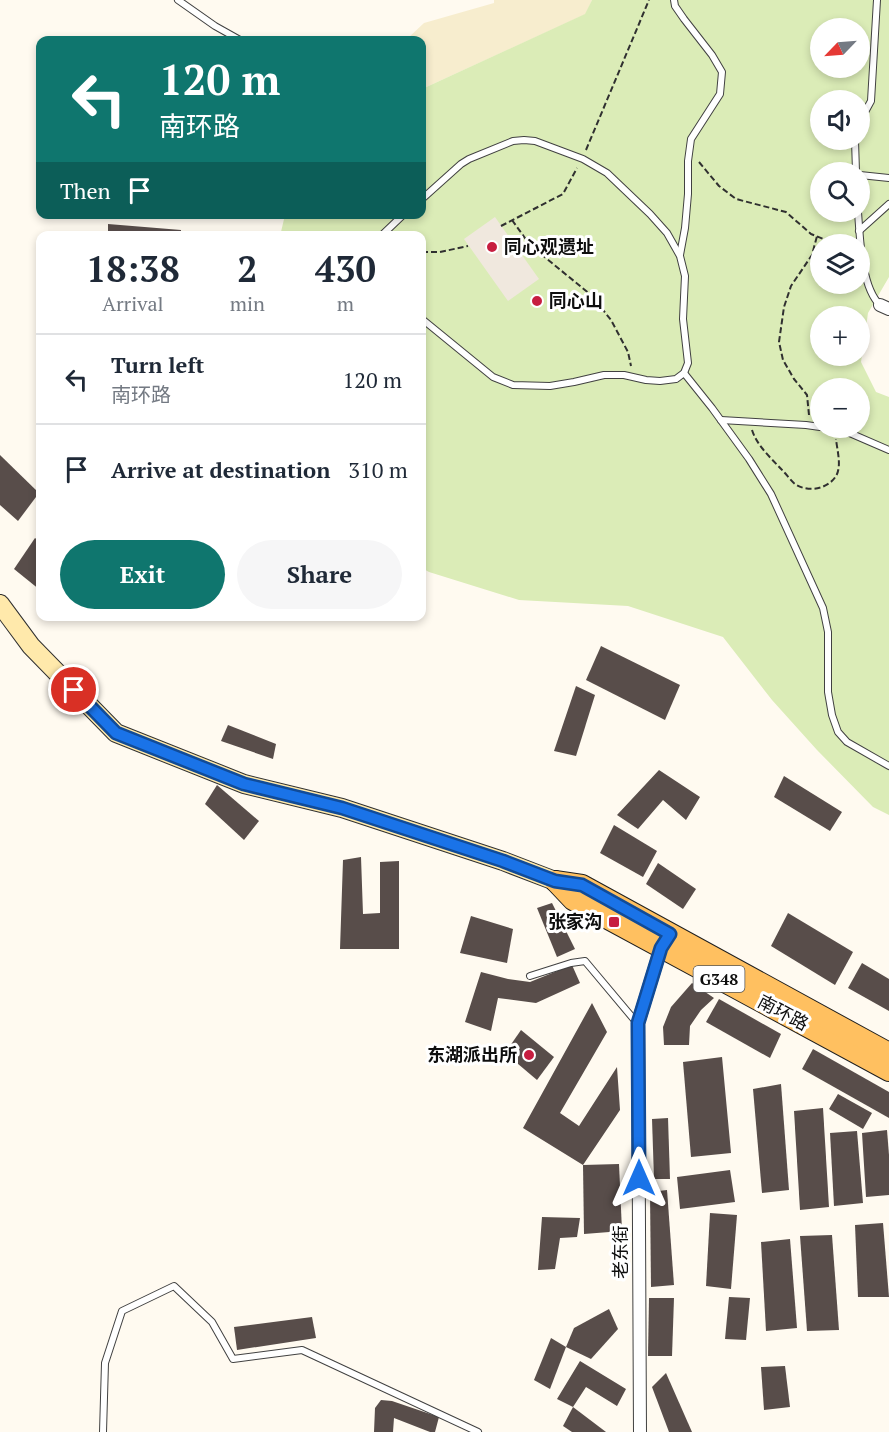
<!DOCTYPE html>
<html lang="en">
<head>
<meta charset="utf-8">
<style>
	:root { --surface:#fff; --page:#f6f6f7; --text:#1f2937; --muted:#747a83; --line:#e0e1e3; --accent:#0f766e }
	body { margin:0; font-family:"PT Serif","Noto Sans SC",serif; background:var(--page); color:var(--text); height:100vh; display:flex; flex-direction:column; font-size:22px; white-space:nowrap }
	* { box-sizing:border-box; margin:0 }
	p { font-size:20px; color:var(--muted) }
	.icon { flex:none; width:33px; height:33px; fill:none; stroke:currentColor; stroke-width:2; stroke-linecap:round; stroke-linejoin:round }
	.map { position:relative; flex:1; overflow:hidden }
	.details { position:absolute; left:36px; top:231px; width:390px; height:390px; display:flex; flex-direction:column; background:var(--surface); border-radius:12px; box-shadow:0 3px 9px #0003 }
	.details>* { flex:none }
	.guide { position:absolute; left:36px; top:36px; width:390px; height:183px; border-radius:12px; box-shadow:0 3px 9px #0003; background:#0f766e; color:#fff; overflow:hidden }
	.needle { width:39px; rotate:245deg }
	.buttons { position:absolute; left:810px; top:18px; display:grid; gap:12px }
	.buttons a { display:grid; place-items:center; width:60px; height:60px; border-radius:50%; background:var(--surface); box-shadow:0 3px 9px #0003; font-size:30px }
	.pin { position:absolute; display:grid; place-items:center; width:51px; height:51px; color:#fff; margin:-26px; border:3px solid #fff; border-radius:50%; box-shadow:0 2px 6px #0007 }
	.me { position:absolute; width:66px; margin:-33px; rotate:0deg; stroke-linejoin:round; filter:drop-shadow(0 0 4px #0008) }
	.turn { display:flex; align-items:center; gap:21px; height:126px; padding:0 24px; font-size:27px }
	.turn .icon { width:78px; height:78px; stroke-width:2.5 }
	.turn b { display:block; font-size:42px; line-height:51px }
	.then { display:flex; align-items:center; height:57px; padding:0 24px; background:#0003; gap:12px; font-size:22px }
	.eta { display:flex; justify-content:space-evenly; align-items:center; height:102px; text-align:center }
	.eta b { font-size:36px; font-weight:700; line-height:42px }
	.action { display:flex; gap:12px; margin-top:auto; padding:12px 24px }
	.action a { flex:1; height:69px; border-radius:36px; background:var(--accent); color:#fff; font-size:24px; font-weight:700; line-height:69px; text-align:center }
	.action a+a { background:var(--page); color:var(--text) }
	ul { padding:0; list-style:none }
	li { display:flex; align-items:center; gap:18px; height:90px; padding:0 24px; border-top:2px solid var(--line) }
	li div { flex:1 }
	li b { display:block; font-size:22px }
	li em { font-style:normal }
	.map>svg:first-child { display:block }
	.farmland { fill:#f7edce }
	.green { fill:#dbecb7; fill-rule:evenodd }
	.plaza { fill:#f0e8de }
	.building { fill:#584d4a }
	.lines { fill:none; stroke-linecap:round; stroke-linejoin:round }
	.service-casing { stroke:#414141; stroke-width:8 }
	.minor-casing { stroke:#414141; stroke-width:14 }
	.secondary-casing { stroke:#303030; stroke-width:20 }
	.primary-casing { stroke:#1f1f1f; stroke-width:22 }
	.path { stroke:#303030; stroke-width:2; stroke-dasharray:6 3; stroke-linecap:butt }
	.service { stroke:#fff; stroke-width:6 }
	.minor { stroke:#fff; stroke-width:12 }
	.secondary { stroke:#ffe9ab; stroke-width:18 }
	.primary { stroke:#ffc060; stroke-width:20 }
	.route-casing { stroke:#114b97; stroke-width:15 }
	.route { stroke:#1a73e8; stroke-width:10 }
	.poi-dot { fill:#c71e40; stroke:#fff; stroke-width:2 }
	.labels { text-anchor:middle; stroke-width:6; stroke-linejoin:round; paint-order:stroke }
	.shield { fill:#fff; stroke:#565656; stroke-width:1.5 }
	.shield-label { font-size:16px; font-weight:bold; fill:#0e0e0e }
	.poi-label { font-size:18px; font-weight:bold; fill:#0e0e0e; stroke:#fff; text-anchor:start }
	.street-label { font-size:18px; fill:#0e0e0e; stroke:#fff }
</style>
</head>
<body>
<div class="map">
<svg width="889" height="1432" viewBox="0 0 889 1432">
	<rect width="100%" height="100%" fill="#fffaf0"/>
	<path class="farmland" d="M494 0H592L586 14 422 89V40H400L408 38 424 23 494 3Z"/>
	<path class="green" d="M592 0H889V277L868 313 861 362 876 392 889 397V815L873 807 817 750 772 700 723 637 628 606 519 600 429 572 422 568V236H280L285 215 422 214V89L585 14ZM820 28H860V68H820ZM820 100H860V140H820ZM820 172H860V212H820ZM820 244H860V284H820ZM820 316H860V356H820ZM820 388H860V428H820Z"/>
	<path class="plaza" d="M495 217 539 279 508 301 464 239Z"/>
	<g class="building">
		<path d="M108 224 181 230V236H108Z"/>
		<path d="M0 455 39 493 18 521 0 505Z"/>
		<path d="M35 538 40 542V590L14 569Z"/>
		<path d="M601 646 680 685 665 720 586 680Z"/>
		<path d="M576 686 595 695 576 756 554 751Z"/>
		<path d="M228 725 276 744 273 759 221 741Z"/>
		<path d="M659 770 700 797 686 820 663 800 638 829 617 815Z"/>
		<path d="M784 776 842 812 830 831 774 797Z"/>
		<path d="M217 785 259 821 244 840 205 804Z"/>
		<path d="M614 825 657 851 643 877 600 853Z"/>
		<path d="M361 857 363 914 380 913V862L399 861V949H340L343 860Z"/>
		<path d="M658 863 696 889 683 909 646 884Z"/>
		<path d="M552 903 575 949 557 957 537 908Z"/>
		<path d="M788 913 853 952 835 985 771 946Z"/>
		<path d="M471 916 513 929 507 963 460 953Z"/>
		<path d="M862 963 889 979V1011L848 988Z"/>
		<path d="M572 965 580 983 536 1003 498 998 491 1031 465 1022 481 972 508 979 530 982Z"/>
		<path d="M692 983 714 998 701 1010 690 1026 689 1045H664L663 1027 671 1007Z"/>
		<path d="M719 999 781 1034 770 1058 706 1022Z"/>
		<path d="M592 1003 607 1032 560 1113 579 1126 617 1067 620 1110 583 1165 523 1128Z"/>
		<path d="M521 1030 554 1057 537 1080 505 1053Z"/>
		<path d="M813 1049 889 1092V1118L802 1069Z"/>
		<path d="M722 1057 731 1153 691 1157 683 1062Z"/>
		<path d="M781 1084 789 1190 762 1193 753 1089Z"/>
		<path d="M838 1094 872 1113 863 1129 829 1109Z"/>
		<path d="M823 1108 829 1207 800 1210 794 1111Z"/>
		<path d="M668 1118 670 1179H654L652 1119Z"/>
		<path d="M887 1130 889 1155V1195L866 1197 862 1133Z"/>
		<path d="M857 1131 863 1203 834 1206 830 1133Z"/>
		<path d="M619 1164 622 1231 584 1234 583 1165Z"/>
		<path d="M730 1170 735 1202 680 1209 677 1177Z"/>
		<path d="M667 1190 674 1285 651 1287 650 1192Z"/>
		<path d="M710 1213 737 1215 731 1289 706 1286Z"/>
		<path d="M542 1217 580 1218 577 1237 560 1238 555 1269 538 1270Z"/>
		<path d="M883 1223 889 1297H858L855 1225Z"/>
		<path d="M832 1235 839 1330 807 1331 800 1236Z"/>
		<path d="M790 1239 797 1328 766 1331 761 1242Z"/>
		<path d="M729 1297 750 1298 746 1340 725 1339Z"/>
		<path d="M649 1298H674L672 1356H648Z"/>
		<path d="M609 1309 618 1329 591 1359 566 1347 574 1328Z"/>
		<path d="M312 1317 316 1338 237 1350 234 1327Z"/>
		<path d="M551 1338 566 1347 550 1389 534 1380Z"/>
		<path d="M580 1361 626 1389 617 1406 586 1387 573 1407 557 1399Z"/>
		<path d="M785 1366 790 1407 764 1410 761 1367Z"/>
		<path d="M666 1373 692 1432H669L652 1387Z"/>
		<path d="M381 1400 392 1401 439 1417 435 1432H430L394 1418 393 1432H374L375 1408Z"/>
		<path d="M573 1407 606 1432H572L563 1426Z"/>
	</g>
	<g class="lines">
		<defs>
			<g id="service">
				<path d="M178 0 215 26 240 40"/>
				<path d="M674 0 675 6 684 19 712 55 722 72 720 94 691 139 688 161V194L685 228 680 255"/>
				<path d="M860 121 871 101 877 0"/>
				<path d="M855 140 856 172"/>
				<path d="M860 175 889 178"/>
				<path d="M422 199 461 164 469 159 513 141 524 140 535 141 583 159 607 173 650 214 667 233 680 256 685 276 683 319 688 363 684 373 676 379 660 381 646 380 624 375H604L574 382 550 386 513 385 493 377 422 319"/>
				<path d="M858 212C860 237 861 287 880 305"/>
				<path d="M859 231 889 204"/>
				<path d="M381 236 404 214"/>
				<path d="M684 373 712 408 749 459 771 494 823 608 828 632V692L832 715 838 732 847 742 889 766"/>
				<path d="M721 420 806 425 820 427"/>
				<path d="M824 428 845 431 889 450"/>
				<path d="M530 976 571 963 585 961 637 1023"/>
				<path d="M103 1432 105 1363 122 1311 174 1286 212 1322 233 1359 302 1350 478 1432"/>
			</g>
			<g id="minor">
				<path d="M880 305 889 309"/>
				<path d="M640 1432 638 1023 661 948 664 943"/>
			</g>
			<path id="secondary" d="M0 604 31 646 116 733 244 784 342 808 503 861 555 881"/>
			<g id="primary">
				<path d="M555 881 573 900 889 1071"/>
				<path d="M555 881 582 885 889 1053"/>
			</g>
		</defs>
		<use href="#service" class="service-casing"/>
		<use href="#minor" class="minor-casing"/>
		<use href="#secondary" class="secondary-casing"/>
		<use href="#primary" class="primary-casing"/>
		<g class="path">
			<path d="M586 150 649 0"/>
			<path d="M699 162 719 186 736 199 786 212 811 234 836 244"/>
			<path d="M512 220 530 245 591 295 611 320 628 352 631 366"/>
			<path d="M501 226 563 194 577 168"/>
			<path d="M422 252H440L468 246"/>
			<path d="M809 415 807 395 794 379 783 360 779 342 784 307 791 286 812 255 817 236"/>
			<path d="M752 430C757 446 772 459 783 471 787 475 791 481 795 484 808 493 828 489 836 476 842 466 837 450 836 439"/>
		</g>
		<use href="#service" class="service"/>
		<use href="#minor" class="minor"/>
		<use href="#secondary" class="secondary"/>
		<use href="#primary" class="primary"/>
	</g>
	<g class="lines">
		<defs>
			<path id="route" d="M74 690 116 733 244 784 342 808 503 861 555 881 582 885 670 934 661 948 638 1023 639 1178"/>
		</defs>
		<use href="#route" class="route-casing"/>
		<use href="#route" class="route"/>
	</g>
	<g class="poi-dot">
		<circle cx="492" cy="247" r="6"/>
		<circle cx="537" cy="301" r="6"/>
		<rect x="608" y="916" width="12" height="12" rx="3"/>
		<circle cx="529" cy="1055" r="6"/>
	</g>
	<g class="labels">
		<rect class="shield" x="693.5" y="966" width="51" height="26" rx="4.5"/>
		<g class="shield-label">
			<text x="719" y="985">G348</text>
		</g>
		<g class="poi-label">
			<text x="504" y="253">同心观遗址</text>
			<text x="549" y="307">同心山</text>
			<text x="602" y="928" text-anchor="end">张家沟</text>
			<text x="517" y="1061" text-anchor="end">东湖派出所</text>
		</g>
		<g class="street-label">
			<text transform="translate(783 1013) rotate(28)" y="6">南环路</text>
			<text transform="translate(621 1252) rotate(-90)" y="6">老东街</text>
		</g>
	</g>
</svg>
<div class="buttons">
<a><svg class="needle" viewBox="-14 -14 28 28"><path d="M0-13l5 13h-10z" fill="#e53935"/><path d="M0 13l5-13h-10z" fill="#747a83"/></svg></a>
<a><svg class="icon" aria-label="sound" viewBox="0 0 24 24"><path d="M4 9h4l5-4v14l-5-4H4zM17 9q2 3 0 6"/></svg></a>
<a><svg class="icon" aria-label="search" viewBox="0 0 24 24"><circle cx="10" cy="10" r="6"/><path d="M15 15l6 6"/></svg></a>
<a><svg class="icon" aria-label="layers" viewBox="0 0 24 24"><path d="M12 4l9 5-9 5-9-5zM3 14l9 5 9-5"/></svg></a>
<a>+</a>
<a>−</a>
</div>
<div class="pin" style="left:74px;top:690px;background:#d93025"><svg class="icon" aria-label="arrive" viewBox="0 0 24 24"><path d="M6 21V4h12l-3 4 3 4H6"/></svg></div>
<svg class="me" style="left:639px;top:1178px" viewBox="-20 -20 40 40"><path d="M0-17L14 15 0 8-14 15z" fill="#1a73e8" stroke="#fff" stroke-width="4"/></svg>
<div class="guide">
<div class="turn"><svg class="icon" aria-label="left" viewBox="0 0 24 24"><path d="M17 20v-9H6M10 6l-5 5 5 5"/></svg><div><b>120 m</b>南环路</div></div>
<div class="then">Then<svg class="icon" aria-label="arrive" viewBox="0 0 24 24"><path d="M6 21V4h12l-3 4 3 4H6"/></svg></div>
</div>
<section class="details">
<div class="eta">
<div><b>18:38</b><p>Arrival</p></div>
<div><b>2</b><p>min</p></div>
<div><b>430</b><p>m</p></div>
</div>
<ul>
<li><svg class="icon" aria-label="left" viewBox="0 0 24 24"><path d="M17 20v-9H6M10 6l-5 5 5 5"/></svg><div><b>Turn left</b><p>南环路</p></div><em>120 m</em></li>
<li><svg class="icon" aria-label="arrive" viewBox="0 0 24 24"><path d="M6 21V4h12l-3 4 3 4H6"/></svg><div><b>Arrive at destination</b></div><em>310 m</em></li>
</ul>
<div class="action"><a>Exit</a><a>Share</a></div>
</section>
</div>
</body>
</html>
